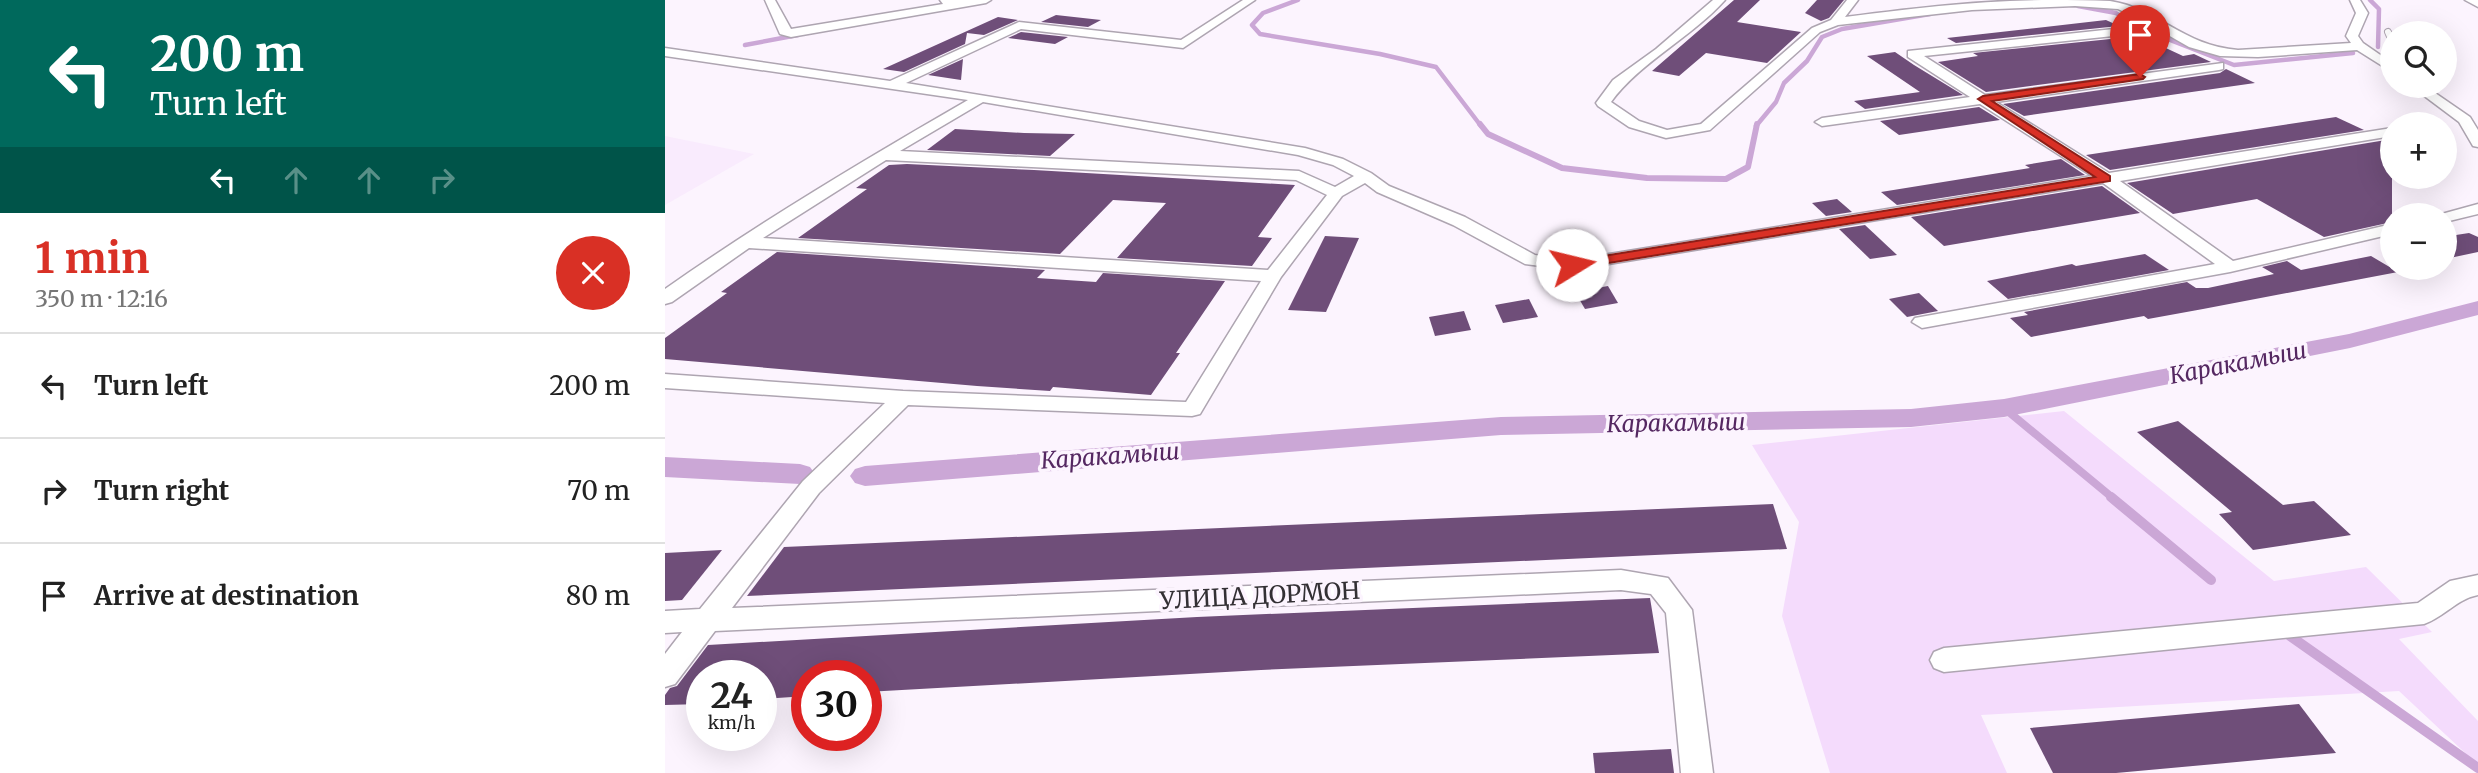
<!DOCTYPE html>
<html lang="en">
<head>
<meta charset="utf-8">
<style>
	:root { --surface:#fff; --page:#f6f6f6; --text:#222; --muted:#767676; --line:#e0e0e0; --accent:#d93025 }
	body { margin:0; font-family:Merriweather,serif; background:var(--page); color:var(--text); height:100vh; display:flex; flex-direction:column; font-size:26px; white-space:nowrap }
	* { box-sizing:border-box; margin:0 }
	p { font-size:23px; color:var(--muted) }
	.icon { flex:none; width:38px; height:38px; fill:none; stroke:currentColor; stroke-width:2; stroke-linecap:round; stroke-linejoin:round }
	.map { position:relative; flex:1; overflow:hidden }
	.drawer { display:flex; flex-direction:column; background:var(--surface); width:665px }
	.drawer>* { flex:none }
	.hud { background:#00695c; color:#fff; overflow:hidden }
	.buttons { position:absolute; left:1715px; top:21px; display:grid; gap:14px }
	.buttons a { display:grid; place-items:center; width:77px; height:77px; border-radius:50%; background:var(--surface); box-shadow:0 7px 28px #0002; font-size:35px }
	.speed { position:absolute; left:21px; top:660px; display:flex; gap:14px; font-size:35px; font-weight:700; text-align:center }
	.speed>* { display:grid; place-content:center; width:91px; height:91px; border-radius:50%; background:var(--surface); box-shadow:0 7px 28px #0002; line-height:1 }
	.speed small { font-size:18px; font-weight:400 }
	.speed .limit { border:10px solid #d22; background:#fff; color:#111 }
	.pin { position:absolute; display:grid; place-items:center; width:60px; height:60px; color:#fff; margin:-72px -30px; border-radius:50% 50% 50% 0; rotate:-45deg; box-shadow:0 0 7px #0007 }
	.pin .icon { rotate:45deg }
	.me { position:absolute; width:77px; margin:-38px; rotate:81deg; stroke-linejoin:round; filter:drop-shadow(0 0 5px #0008) }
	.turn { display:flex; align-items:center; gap:24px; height:147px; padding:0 35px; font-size:32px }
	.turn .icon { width:91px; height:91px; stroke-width:2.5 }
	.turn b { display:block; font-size:49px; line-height:60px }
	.lanes { display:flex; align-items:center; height:66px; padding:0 35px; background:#0003; justify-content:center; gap:35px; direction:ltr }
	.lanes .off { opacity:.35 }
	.round { display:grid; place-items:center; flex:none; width:74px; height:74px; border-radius:37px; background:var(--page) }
	.head { display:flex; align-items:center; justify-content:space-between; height:119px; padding:0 35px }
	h1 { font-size:42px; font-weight:700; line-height:52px; color:var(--accent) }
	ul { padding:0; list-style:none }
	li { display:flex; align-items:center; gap:21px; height:105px; padding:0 35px; border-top:2px solid var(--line) }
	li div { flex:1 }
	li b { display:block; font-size:26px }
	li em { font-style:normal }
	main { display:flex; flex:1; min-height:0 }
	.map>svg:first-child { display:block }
	.built { fill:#f9ebfd }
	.green { fill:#f4dbfc }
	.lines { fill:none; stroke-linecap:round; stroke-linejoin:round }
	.stream-far3 { stroke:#cba7d6; stroke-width:4.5 }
	.stream-far2 { stroke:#cba7d6; stroke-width:6 }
	.stream-far1 { stroke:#cba7d6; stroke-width:8 }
	.stream { stroke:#cba7d6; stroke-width:10 }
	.canal { fill:#cba7d6; fill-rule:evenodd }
	.building { fill:#6f4e79 }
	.lane-casing { stroke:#aea5b1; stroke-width:8 }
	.street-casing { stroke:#aea5b1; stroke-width:3 }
	.lane { stroke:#fff; stroke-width:6 }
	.street { fill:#fff; fill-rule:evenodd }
	.route { fill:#d93025; stroke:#8d1f18; stroke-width:2 }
	.labels { text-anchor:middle; stroke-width:7; stroke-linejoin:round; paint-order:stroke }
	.water-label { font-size:23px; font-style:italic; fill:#552862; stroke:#fcf4fe }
	.near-street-label { font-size:24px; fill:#333034; stroke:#fcf4fe }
</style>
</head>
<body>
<main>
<section class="drawer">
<div class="hud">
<div class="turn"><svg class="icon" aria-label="left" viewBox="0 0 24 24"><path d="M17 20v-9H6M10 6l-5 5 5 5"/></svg><div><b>200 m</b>Turn left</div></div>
<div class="lanes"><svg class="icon" aria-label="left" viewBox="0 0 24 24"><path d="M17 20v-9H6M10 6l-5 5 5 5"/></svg><svg class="icon off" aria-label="ahead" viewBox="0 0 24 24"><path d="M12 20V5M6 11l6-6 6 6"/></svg><svg class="icon off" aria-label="ahead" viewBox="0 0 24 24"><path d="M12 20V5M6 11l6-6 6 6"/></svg><svg class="icon off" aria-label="right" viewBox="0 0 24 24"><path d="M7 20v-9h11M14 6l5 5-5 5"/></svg></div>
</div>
<div class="head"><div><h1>1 min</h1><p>350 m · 12:16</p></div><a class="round" style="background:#d93025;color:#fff"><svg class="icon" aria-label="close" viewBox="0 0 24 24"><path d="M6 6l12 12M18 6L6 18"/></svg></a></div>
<ul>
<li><svg class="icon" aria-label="left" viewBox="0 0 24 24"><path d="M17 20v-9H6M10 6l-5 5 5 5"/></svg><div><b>Turn left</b></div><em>200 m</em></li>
<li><svg class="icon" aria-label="right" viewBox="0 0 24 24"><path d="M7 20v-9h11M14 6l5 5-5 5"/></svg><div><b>Turn right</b></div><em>70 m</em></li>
<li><svg class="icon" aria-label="arrive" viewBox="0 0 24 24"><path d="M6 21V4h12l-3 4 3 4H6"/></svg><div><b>Arrive at destination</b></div><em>80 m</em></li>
</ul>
</section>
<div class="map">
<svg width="1813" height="773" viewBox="0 0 1813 773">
	<rect width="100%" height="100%" fill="#fcf4fe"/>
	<path class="built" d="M0 136 89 154 0 205Z"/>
	<path class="green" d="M1399 411 1609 581 1701 567 1767 632 1734 639 1813 721V765L1734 691 1316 715 1342 773H1165L1117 616 1134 522 1087 445Z"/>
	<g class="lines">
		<g class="stream-far3">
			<path d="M633 0 598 13 587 25 595 34 715 54 771 67 816 126"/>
			<path d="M1705 0 1714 9 1713 47"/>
			<path d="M1413 6 1451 13 1469 25"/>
			<path d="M1482 31 1569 65 1688 53"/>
			<path d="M80 45 133 35"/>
			<path d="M1091 126 1111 102 1119 83 1142 61 1157 37 1177 29 1265 14"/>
		</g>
		<path class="stream-far2" d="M815 124 823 134 897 168 982 178 1061 179 1083 167 1092 124"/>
		<path class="stream-far1" d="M1339 408 1449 499"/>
		<g class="stream">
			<path d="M1446 497 1546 580"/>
			<path d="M1618 631 1813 768"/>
		</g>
		<g class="canal">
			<path d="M1813 301V315L1685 348 1339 417 1246 427 836 435 200 486 190 483 185 476 190 469 200 466 836 417 1246 409 1339 399 1684 334Z"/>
			<path d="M0 457 135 464 145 467 150 474 145 481 135 484 0 477Z"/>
		</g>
	</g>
	<g class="building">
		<path d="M1069 0H1095L1072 22 1136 32 1102 63 1041 53 1014 76 987 71Z"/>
		<path d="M1152 0H1179L1164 18 1156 21 1140 13Z"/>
		<path d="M391 15 436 20 423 27 376 22Z"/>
		<path d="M333 17 353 20 319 35 302 33 300 44 239 72 218 69Z"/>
		<path d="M1441 20 1454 26 1291 43 1282 38Z"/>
		<path d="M356 32 403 37 390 44 343 38Z"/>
		<path d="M1475 36 1518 56 1529 54 1546 62 1321 92 1273 62 1313 56 1308 53Z"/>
		<path d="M1230 52 1249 65 1298 95 1200 109 1189 101 1255 92 1202 56Z"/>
		<path d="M298 59 296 80 263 75Z"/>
		<path d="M1561 69 1590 83 1359 116 1338 104 1555 73Z"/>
		<path d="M1314 107 1335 120 1234 135 1215 121Z"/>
		<path d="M1671 117 1699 130 1445 170 1421 155Z"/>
		<path d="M290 129 359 133 410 134 385 156 262 150Z"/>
		<path d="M1721 140 1727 142V222L1659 237 1592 199 1508 214 1462 183Z"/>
		<path d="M1396 159 1420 175 1232 205 1216 192 1365 168 1360 165Z"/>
		<path d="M242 164 369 170 630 185 593 237 607 238 587 266 452 258 501 203 448 200 395 254 133 238 202 189 191 188 224 165Z"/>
		<path d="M1437 186 1475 213 1279 246 1246 217Z"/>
		<path d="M1172 199 1187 212 1161 216 1147 203Z"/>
		<path d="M1200 225 1232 255 1205 259 1174 229Z"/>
		<path d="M1780 229 1791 235 1804 233 1813 237V252L1780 259Z"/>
		<path d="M660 236 694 238 661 312 623 310Z"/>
		<path d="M112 252 380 270 372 278 431 282 438 273 560 281 511 353H515L486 395 388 387 385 391 312 386 0 359V338L62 293 56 292Z"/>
		<path d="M1480 254 1504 270 1343 299 1322 281 1407 264 1411 266Z"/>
		<path d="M1706 256 1733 272 1538 309 1483 319 1479 316 1366 337 1345 318 1363 315 1359 312 1522 282 1531 288H1543L1609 274 1597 267 1622 261 1636 270Z"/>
		<path d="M943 286 953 303 920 309 910 292Z"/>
		<path d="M1254 293 1273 311 1242 317 1224 299Z"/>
		<path d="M864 299 873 317 838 323 830 305Z"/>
		<path d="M799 311 806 330 770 336 764 317Z"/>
		<path d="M1513 421 1618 505 1649 501 1686 535 1588 550 1554 514 1567 512 1472 432Z"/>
		<path d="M1108 504 1122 549 82 596 119 547Z"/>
		<path d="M57 550 17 600 0 601V553Z"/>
		<path d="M985 598 994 653 596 670 201 692V676H142V696L96 699V676H37V704L0 705V695L5 688 12 686 43 645 532 617Z"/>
		<path d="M1634 704 1671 753 1451 773H1388L1365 728Z"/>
		<path d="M1006 749 1009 773H930L928 753Z"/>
	</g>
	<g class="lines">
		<defs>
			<path id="lane" d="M1723 32 1727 41"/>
			<g id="street">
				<path d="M100 0H110L126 29 278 4 275 0H326L321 3 126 37 115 34Z"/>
				<path d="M578 0H590L518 48 356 29 241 83 640 148 678 159 706 173 724 186 800 217 870 255 907 260 1427 176 1315 104 1157 126 1150 122 1157 118 1305 97 1243 57V51L1486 25 1453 9 1410 6 1307 10 1173 25 1155 32 1045 130 1001 138 964 127 933 106 931 103 948 80 991 49 1048 0H1060C1027 37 974 63 946 102L974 121 1002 130 1036 124 1147 28 1166 20 1182 0H1193L1180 17C1248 8 1317 0 1387 0 1406 0 1426 0 1445 1 1493 8 1518 46 1573 50L1686 43 1681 36 1691 13 1685 0H1695L1703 13 1693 36 1698 43 1727 63V72L1692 50 1593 57 1555 56 1524 47 1496 31 1259 56 1320 95 1558 63V69L1554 70 1331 102 1444 173 1727 128V136L1455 181 1568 261 1727 224V234L1565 272 1257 328 1247 322 1250 318 1550 264 1438 183 907 270 860 264 788 225 712 192 700 183 677 196 616 277 535 414 527 416 243 405 154 493 67 608 956 570 1003 578 1027 610 1048 773H1016L1001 613 986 594 956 590 50 631 10 684 0 687V654L17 632 0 633V611L35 609 138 481 220 403 0 388V374L238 391 521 402 596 281 84 248 7 302 0 304V289C97 221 199 160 303 100L0 56V48L225 81 354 22 516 40ZM318 102 633 155 668 165 689 176 670 187 634 171 235 151ZM221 160 631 180 662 195 603 270 98 238Z"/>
				<path d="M1800 0H1813V7Z"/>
				<path d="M1746 86H1760L1805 117 1813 130V147L1808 146 1794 122Z"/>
				<path d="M1813 204V214L1780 222V215H1773Z"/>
				<path d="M1813 575V595C1792 599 1779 617 1759 624L1279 672 1269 668 1265 660 1269 652 1279 648 1753 603 1785 581Z"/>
			</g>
		</defs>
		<use href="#lane" class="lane-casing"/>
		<use href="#street" class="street-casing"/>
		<use href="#lane" class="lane"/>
		<use href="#street" class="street"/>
	</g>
	<path class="route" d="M1475 74 1480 77 1478 79 1327 101 1445 176V181L907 269 900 265 907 261 1430 177 1313 99 1318 96Z"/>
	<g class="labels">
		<g class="water-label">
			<text transform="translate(1573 363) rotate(-11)" y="8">Каракамыш</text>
			<text transform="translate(1011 423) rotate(-1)" y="8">Каракамыш</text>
			<text transform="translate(445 456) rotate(-4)" y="8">Каракамыш</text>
		</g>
		<g class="near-street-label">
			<text transform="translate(595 596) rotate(-3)" y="8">УЛИЦА ДОРМОН</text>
		</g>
	</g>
</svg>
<div class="buttons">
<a><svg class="icon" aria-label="search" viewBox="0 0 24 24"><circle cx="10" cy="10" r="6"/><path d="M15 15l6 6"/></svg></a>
<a>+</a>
<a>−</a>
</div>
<div class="speed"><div>24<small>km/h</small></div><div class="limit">30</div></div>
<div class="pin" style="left:1475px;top:77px;background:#d93025"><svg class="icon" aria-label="arrive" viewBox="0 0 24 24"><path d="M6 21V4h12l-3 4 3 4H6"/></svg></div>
<svg class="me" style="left:907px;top:265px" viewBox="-20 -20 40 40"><circle r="19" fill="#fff"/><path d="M0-13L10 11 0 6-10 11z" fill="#d93025"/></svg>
</div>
</main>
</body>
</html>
